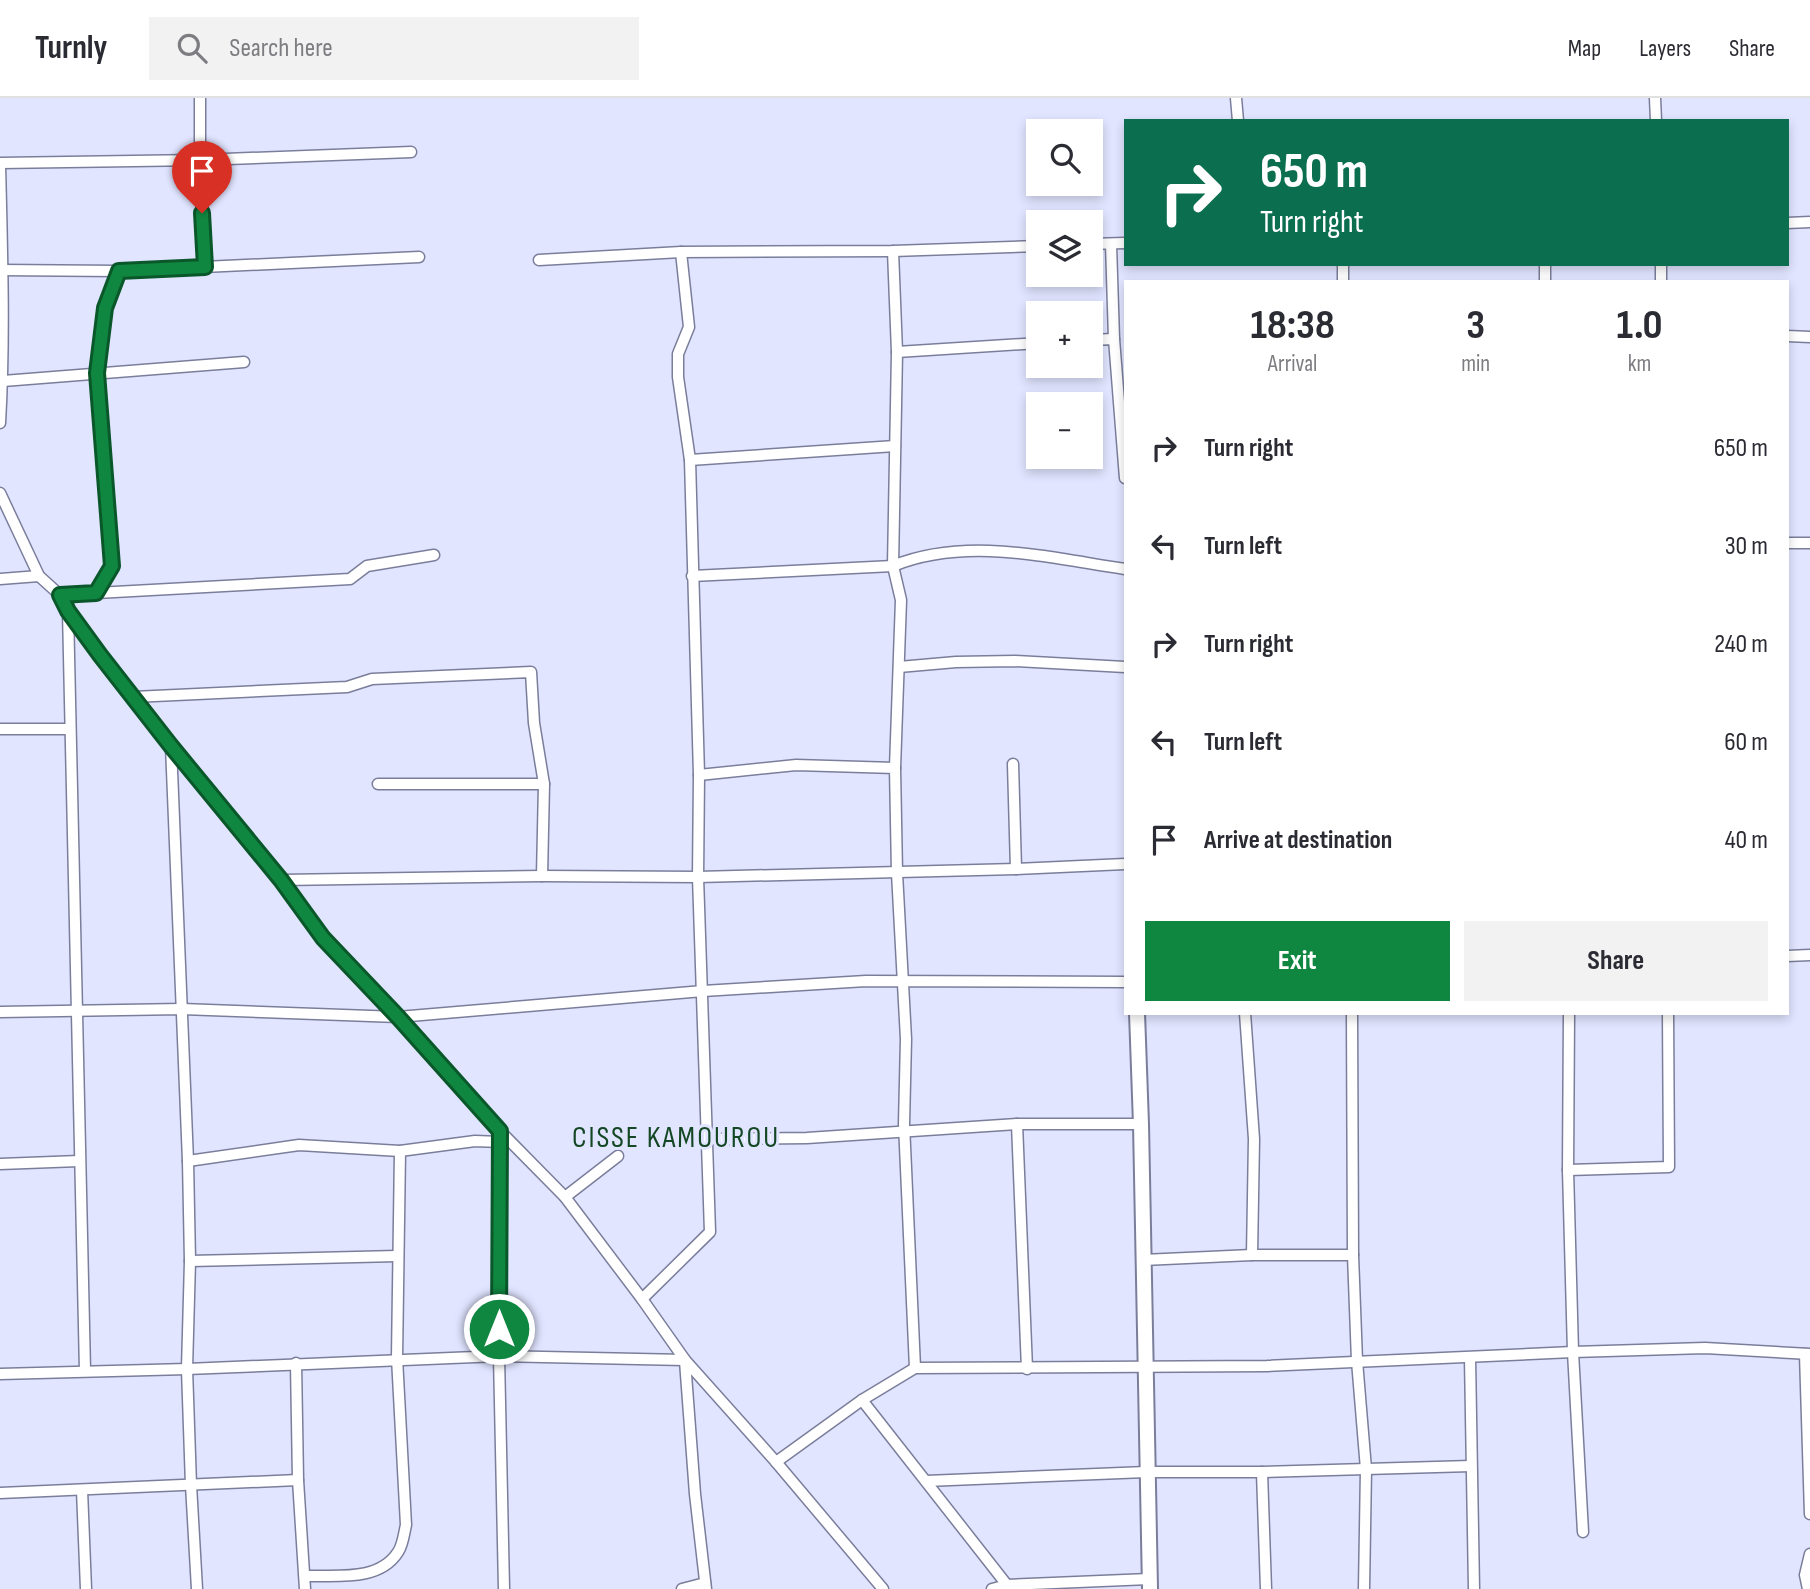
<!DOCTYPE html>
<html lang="en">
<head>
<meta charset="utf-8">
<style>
	:root { --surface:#fff; --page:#f2f2f3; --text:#2b2b33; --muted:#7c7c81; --line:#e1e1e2; --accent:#108741 }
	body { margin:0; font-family:"Sofia Sans Condensed",sans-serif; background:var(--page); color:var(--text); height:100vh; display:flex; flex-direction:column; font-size:26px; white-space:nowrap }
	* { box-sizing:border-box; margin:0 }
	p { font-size:23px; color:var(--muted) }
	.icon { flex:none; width:38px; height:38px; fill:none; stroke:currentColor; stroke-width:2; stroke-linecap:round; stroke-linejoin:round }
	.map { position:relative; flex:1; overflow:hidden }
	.side { position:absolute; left:1124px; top:182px; width:665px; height:735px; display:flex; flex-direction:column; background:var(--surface); border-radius:0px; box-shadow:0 4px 10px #0003 }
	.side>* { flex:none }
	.top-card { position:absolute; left:1124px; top:21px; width:665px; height:147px; border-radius:0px; box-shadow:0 4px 10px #0003; background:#0b6e4f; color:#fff; overflow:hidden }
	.tools { position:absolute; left:1026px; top:21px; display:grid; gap:14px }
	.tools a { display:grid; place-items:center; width:77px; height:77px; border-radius:0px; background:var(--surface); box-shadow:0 4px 10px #0003; font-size:35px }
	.pin { position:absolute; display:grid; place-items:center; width:60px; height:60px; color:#fff; margin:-72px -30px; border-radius:50% 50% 50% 0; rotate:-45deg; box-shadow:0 0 7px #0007 }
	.pin .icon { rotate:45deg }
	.me { position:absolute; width:77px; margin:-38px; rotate:0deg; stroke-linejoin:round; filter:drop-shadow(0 0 5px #0008) }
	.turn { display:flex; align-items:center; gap:24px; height:147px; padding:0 21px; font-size:32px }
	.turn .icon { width:91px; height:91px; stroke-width:2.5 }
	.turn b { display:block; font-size:49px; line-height:60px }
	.eta { display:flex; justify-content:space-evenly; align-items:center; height:119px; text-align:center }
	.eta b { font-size:42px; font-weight:700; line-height:49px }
	.primary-button { display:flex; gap:14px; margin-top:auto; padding:14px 21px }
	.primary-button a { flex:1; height:80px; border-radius:0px; background:var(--accent); color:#fff; font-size:28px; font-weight:700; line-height:80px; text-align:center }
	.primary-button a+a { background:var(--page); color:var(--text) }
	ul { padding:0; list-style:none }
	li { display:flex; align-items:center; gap:21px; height:98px; padding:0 21px }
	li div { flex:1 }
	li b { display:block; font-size:26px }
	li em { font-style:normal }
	header { display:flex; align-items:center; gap:42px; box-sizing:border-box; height:98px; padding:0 35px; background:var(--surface); border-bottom:2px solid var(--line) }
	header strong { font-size:33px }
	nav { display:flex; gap:38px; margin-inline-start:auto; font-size:24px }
	.search { width:490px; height:63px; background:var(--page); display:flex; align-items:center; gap:18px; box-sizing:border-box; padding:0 24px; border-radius:0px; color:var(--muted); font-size:26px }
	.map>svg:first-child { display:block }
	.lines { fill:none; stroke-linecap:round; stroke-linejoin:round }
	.street-casing { stroke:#7b7e9b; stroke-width:13 }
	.secondary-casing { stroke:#7b7e9b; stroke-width:18 }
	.street { stroke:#fff; stroke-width:10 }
	.secondary { stroke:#fff; stroke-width:14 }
	.route-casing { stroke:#0a582a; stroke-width:18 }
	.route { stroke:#108741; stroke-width:12 }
	.labels { text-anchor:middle; stroke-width:6; stroke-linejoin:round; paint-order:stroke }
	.quarter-label { font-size:30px; letter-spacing:2px; fill:#144724; stroke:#e1e5ff }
</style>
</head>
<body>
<header>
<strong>Turnly</strong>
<div class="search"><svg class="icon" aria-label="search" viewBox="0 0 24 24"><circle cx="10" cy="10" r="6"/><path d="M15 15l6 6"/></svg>Search here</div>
<nav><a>Map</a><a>Layers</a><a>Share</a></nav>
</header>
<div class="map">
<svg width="1810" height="1491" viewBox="0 0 1810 1491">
	<rect width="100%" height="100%" fill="#e1e5ff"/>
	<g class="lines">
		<defs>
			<g id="street">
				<path d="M200 0V62L205 169"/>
				<path d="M1236 0 1238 23"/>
				<path d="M1655 0 1656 23"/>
				<path d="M0 65 200 62 411 54"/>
				<path d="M0 66C2 152 5 239 0 325"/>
				<path d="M1787 125 1810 124"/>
				<path d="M1090 146 1125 145"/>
				<path d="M1111 146 1114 241"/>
				<path d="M893 153 897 254 1038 245"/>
				<path d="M539 162 681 154 893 153 1038 148"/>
				<path d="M1343 166V184"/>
				<path d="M1545 166V184"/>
				<path d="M1661 166V184"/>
				<path d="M0 172 119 173"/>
				<path d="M1787 238 1810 239"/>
				<path d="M1090 242 1114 241 1125 380"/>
				<path d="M3 283 244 264"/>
				<path d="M690 362 895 348"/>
				<path d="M0 395 39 478 60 497 68 513 100 557 171 648 281 782 323 840 398 919 500 1033 565 1099 642 1201 685 1262 776 1364 883 1491"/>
				<path d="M1787 445H1810"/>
				<path d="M692 478 893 468C967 438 1050 460 1125 471"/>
				<path d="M0 481 39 478"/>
				<path d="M96 495 112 468 97 275 105 210 119 173 419 159"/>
				<path d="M60 497 350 481 367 468 434 457"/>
				<path d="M68 513 85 1273"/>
				<path d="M899 569 956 564 1015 563 1125 569"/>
				<path d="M133 599 347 589 372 581 531 574 534 625 544 686 542 778"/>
				<path d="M0 631H69"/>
				<path d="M171 648 188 1063 190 1163 187 1271 191 1387 197 1491"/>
				<path d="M1013 666 1016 771"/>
				<path d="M895 670 901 502 893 468 897 254"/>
				<path d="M699 677 796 667 895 670 897 775 906 941 904 1026 915 1270"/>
				<path d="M378 686H544"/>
				<path d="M281 782 542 778 698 779 1016 771 1125 766"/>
				<path d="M1787 858 1810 857"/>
				<path d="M0 914 182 911 398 919 703 893 866 883 1125 884"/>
				<path d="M1245 915 1254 1041 1252 1157"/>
				<path d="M1352 915 1353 1157 1357 1263 1366 1371 1364 1491"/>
				<path d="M1569 915 1568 1072 1573 1254 1583 1434"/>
				<path d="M1017 1026 1027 1271"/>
				<path d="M500 1033 499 1258 504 1491"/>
				<path d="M707 1041 807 1040 1017 1026H1141"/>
				<path d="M188 1063 299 1047 400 1053 475 1043 500 1044"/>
				<path d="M0 1066 79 1063"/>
				<path d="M1568 1072 1669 1069 1668 915"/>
				<path d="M565 1099 618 1058"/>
				<path d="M1143 1162 1252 1157H1353"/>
				<path d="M190 1163 397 1158"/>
				<path d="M642 1201 710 1134 698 779 699 677 690 362 678 279V256L689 229 681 154"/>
				<path d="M1805 1256 1810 1416"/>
				<path d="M1470 1260 1474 1491"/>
				<path d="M685 1263 695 1396 706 1491"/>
				<path d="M296 1265 298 1382 305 1491"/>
				<path d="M0 1276 187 1271 499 1258 685 1262"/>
				<path d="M862 1302 1007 1487"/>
				<path d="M776 1364 862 1302 915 1270 1267 1268 1573 1254 1705 1250 1810 1256"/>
				<path d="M1262 1374 1266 1491"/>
				<path d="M926 1383 1146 1374H1262L1471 1368"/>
				<path d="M82 1392 86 1491"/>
				<path d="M0 1395 298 1382"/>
				<path d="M305 1478C336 1477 379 1484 398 1454 403 1447 404 1435 406 1427L397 1260 400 1053"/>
				<path d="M682 1491 705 1485"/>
				<path d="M992 1491 1007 1487 1149 1481"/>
				<path d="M1808 1491 1805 1477 1810 1456"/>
			</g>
			<path id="secondary" d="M1137 915 1141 1026 1150 1491"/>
		</defs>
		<use href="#street" class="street-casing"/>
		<use href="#secondary" class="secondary-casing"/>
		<use href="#street" class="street"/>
		<use href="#secondary" class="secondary"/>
	</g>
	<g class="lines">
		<defs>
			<path id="route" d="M202 115 205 169 119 173 105 210 97 275 112 468 96 495 60 497 68 513 100 557 171 648 281 782 323 840 398 919 500 1033 499 1231"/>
		</defs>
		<use href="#route" class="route-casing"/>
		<use href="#route" class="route"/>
	</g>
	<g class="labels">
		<g class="quarter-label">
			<text x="676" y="1049">CISSE KAMOUROU</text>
		</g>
	</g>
</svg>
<div class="tools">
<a><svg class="icon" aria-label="search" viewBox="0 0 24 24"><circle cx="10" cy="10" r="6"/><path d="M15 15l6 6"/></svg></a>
<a><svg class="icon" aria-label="layers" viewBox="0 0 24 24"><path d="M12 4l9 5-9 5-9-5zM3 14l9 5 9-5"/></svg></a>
<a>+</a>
<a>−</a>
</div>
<div class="pin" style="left:202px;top:115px;background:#d93025"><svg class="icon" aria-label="arrive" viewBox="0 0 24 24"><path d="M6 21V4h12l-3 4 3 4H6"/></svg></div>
<svg class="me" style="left:499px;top:1231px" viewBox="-20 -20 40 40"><circle r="17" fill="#108741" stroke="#fff" stroke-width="3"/><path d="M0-11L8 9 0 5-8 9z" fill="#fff"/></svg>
<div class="top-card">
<div class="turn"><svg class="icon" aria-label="right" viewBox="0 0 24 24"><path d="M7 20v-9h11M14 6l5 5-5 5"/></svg><div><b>650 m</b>Turn right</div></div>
</div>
<section class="side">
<div class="eta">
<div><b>18:38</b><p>Arrival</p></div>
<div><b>3</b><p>min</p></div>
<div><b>1.0</b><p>km</p></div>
</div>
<ul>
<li><svg class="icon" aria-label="right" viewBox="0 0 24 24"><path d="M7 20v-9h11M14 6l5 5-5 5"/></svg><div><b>Turn right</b></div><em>650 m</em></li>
<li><svg class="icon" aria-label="left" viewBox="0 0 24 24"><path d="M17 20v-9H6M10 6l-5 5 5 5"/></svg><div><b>Turn left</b></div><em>30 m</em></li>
<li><svg class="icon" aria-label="right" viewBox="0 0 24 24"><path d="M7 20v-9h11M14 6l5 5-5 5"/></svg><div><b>Turn right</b></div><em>240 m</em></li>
<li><svg class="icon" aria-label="left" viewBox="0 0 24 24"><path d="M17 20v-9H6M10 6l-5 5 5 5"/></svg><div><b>Turn left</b></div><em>60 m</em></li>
<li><svg class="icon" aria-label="arrive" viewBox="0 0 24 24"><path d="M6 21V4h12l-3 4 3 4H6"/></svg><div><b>Arrive at destination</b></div><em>40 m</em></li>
</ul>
<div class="primary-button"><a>Exit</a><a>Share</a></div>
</section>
</div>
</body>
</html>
